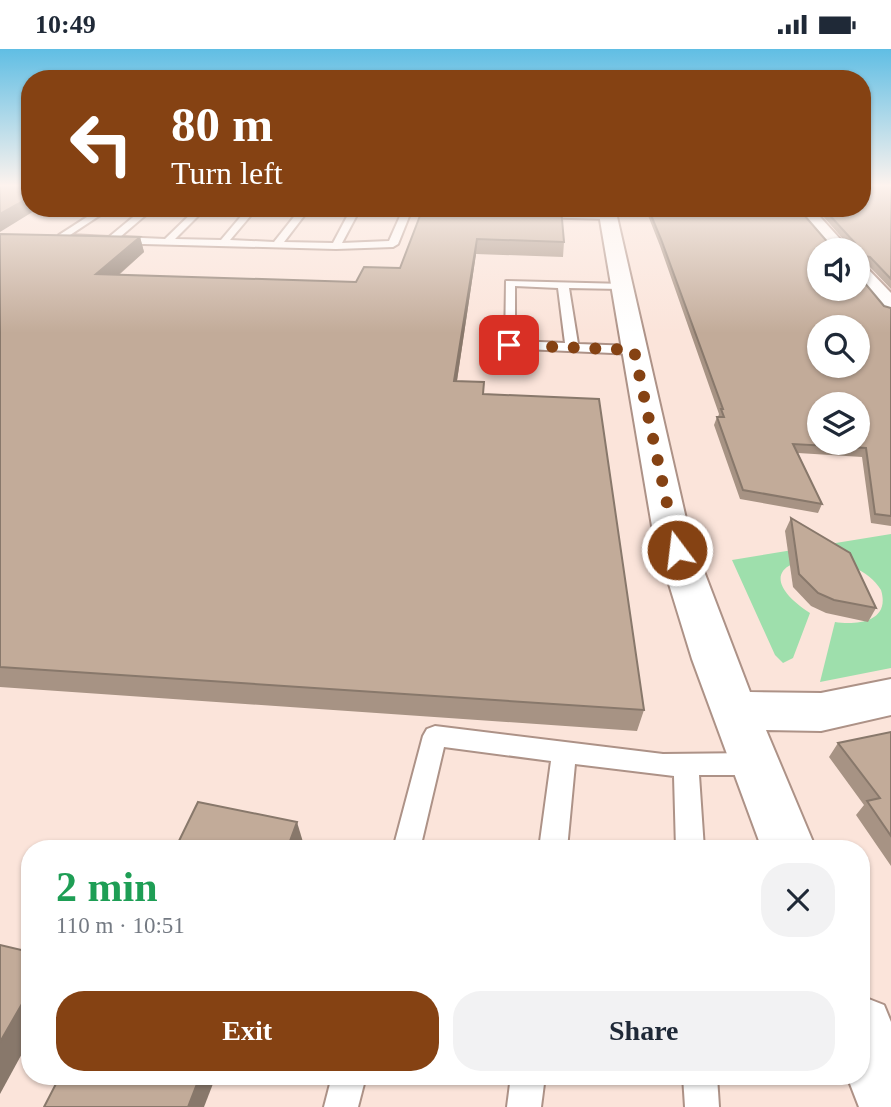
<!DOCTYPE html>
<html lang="en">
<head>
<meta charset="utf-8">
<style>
	:root { --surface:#fff; --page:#f2f2f3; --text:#1f2937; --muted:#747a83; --accent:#854213 }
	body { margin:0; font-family:Georgia,serif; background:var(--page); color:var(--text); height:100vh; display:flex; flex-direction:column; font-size:26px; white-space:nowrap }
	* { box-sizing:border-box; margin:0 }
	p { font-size:23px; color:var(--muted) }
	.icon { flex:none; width:38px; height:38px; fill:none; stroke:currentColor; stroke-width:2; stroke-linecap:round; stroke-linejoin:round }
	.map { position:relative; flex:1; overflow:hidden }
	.details { position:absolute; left:21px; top:791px; width:849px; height:245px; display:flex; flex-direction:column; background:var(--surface); border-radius:28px; box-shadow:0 2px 5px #0004 }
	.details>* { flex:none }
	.hud { position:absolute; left:21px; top:21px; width:850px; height:147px; border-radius:28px; box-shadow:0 2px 5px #0004; background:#854213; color:#fff; overflow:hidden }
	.tools { position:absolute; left:807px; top:189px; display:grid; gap:14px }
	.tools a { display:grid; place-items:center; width:63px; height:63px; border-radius:50%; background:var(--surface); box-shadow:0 2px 5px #0004; font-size:35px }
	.pin { position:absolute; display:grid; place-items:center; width:60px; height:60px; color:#fff; margin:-30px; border-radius:14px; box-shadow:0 4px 10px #0006 }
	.me { position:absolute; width:77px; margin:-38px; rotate:345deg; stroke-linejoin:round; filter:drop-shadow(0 0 5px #0008) }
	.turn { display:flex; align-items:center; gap:24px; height:147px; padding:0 35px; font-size:32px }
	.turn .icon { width:91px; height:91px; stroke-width:2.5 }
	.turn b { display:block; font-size:49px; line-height:60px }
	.round { display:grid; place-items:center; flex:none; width:74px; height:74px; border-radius:28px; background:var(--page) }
	.headline { display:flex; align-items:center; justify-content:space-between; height:119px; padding:0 35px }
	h1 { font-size:42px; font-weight:600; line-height:52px; color:#1e9e55 }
	.cta { display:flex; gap:14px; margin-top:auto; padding:14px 35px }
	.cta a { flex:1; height:80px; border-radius:28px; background:var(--accent); color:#fff; font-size:28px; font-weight:600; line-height:80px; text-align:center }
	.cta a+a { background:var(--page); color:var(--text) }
	.status { display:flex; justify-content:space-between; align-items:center; height:49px; padding:0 35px; background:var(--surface); direction:ltr }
	.status svg { height:19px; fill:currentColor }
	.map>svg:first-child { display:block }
	.green { fill:#9edfac }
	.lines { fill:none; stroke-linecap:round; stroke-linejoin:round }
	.lane-casing { stroke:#ad9287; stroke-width:4 }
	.street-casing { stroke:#ad9287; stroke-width:4 }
	.lane { fill:#fff; fill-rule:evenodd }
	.street { fill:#fff; fill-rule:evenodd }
	.wall { fill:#a79384 }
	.shaded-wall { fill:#88786b }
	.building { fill:#c2ab99; stroke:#88786b; stroke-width:2; fill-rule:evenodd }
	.route { stroke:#854213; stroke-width:12; stroke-dasharray:0 21.6 }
</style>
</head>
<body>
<div class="status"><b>10:49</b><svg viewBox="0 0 49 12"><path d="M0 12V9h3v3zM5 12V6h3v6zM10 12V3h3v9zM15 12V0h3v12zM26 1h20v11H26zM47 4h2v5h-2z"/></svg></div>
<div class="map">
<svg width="891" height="1058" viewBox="0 0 891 1058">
	<rect width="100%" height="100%" fill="#fbe4da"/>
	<path class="green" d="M891 485V619L820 633 835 573C855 576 891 574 881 541 851 490 724 507 810 564L793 609 783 614 775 606 732 511Z"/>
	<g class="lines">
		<defs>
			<g id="lane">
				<path d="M101 159H111L70 186 109 188 144 159H154L120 188 165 190 197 159H206L175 190 221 191 248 159H257L230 191 274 193 301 159H310L284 193 333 194 350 162 345 159 448 162 452 165 448 168 410 165 398 195 393 198 336 200 69 193 59 186ZM359 162 401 165 389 192 342 194Z"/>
				<path d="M538 163 607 164 611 167 607 170 535 168 534 166Z"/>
				<path d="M506 232 625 235 626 237 621 240 569 239 578 295 634 297 640 301 634 305 505 299ZM515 237 558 239 565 294 515 292Z"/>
				<path d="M435 677 663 705 755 704 764 707 767 715 764 723 755 726H699L704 800H676L674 727 575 715 567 800H539L551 712 444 698 420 800H393L423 687 427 680Z"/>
				<path d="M332 1027H366L358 1058H324Z"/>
				<path d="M511 1027H545L541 1058H507Z"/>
				<path d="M683 1027H717L719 1058H685Z"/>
			</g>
			<g id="street">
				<path d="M598 159H615L689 483 750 643 821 644 891 630V666L821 682 766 681 816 800H762L692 610 653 483Z"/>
				<path d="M794 159H812L850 201H830Z"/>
				<path d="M858 215 865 217 891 244V265L883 263 858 233Z"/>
				<path d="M861 947 884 956 891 973V1058H859L847 1027H861Z"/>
			</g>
		</defs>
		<use href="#lane" class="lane-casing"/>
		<use href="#street" class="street-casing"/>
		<use href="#lane" class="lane"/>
		<use href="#street" class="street"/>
	</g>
	<g class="wall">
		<path d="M891 135V240L867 215 859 213 858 226 884 257 891 259V477L871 474 862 408 798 404 822 455 818 464 740 450 714 376 717 368H718L719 365 660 197 647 164H643L641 159H798L830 196 849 197 816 159H863Z"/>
		<path d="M423 159 564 193 563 208 476 205 457 332 484 333 483 345 644 661 637 682 0 638V185L140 188 144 203 119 226 356 233 400 219Z"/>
		<path d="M791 469 876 559 868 573 826 564 811 557 793 538 785 482Z"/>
		<path d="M891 683V817L856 766 864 756 829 708 838 694Z"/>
	</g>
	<g class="shaded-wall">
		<path d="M30 148V159H39L0 183V165Z"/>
		<path d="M140 188 144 203 101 241 96 225Z"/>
		<path d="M477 190 476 205 454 351V332Z"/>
		<path d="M297 773 303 793 300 800H287Z"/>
		<path d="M30 941V990L0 1045V993Z"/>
		<path d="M200 1027H216L204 1058H188Z"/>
	</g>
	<g class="building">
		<path d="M0 135H30V148L0 165Z"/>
		<path d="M863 135H891V230L870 208 859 206 858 226 884 257 891 259V467L875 465 866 399 793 395 822 455 743 441 717 368H724L721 360H723L661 190 648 159H798L830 196 852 197 855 194 823 159H863ZM819 201H858V240H819ZM819 278H858V317H819ZM819 355H858V394H819Z"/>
		<path d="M423 159H561L564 193 477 190 454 332 484 333 483 345 599 350 644 661 0 618V185L140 188 96 225 356 233 364 218 400 219Z"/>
		<path d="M791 469 850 504 876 559 834 551 818 544 799 525Z"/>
		<path d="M891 683V787L867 752 880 749 838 694Z"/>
		<path d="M198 753 297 773 287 800H175Z"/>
		<path d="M0 896 30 903V941L0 993Z"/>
		<path d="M60 1027H200L188 1058H44Z"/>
	</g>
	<linearGradient id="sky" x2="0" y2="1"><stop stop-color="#60bee4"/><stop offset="0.48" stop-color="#fdf3ee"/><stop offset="1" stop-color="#fdf3ee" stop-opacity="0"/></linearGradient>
	<rect width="891" height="284" fill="url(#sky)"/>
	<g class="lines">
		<path class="route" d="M509 296 634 301 677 501"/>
	</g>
</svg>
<div class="tools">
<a><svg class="icon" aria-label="sound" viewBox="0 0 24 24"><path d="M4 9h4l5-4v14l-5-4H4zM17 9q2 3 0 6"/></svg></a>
<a><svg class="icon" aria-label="search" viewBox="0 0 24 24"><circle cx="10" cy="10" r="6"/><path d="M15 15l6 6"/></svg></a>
<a><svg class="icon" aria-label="layers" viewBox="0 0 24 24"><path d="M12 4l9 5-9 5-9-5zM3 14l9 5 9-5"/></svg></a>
</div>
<div class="pin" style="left:509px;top:296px;background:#d93025"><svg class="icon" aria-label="arrive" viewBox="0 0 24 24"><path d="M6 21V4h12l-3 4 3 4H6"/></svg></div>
<svg class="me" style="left:677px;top:501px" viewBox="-20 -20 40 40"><circle r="17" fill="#854213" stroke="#fff" stroke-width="3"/><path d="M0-11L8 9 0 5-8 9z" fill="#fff"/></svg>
<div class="hud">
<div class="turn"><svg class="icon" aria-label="left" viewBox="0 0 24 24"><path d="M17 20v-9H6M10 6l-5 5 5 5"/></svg><div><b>80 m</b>Turn left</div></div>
</div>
<section class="details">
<div class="headline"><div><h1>2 min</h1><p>110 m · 10:51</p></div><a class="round"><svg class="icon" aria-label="close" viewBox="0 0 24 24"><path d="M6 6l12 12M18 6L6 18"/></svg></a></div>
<div class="cta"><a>Exit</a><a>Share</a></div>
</section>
</div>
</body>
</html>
